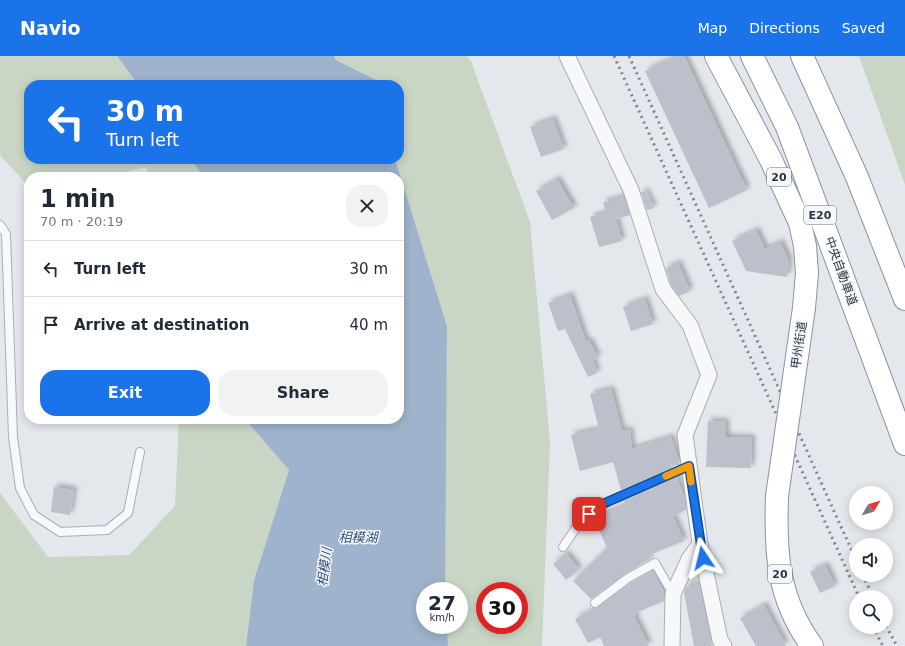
<!DOCTYPE html>
<html lang="en">
<head>
<meta charset="utf-8">
<style>
	:root { --surface:#fff; --page:#f2f2f3; --text:#1f2937; --muted:#747a83; --line:#e0e1e3; --accent:#1a73e8 }
	body { margin:0; font-family:"DejaVu Sans","Noto Sans JP",sans-serif; background:var(--page); color:var(--text); height:100vh; display:flex; flex-direction:column; font-size:15px; white-space:nowrap }
	* { box-sizing:border-box; margin:0 }
	p { font-size:13px; color:var(--muted) }
	.icon { flex:none; width:22px; height:22px; fill:none; stroke:currentColor; stroke-width:2; stroke-linecap:round; stroke-linejoin:round }
	.map { position:relative; flex:1; overflow:hidden }
	.side { position:absolute; left:24px; top:116px; width:380px; height:252px; display:flex; flex-direction:column; background:var(--surface); border-radius:16px; box-shadow:0 2px 10px #0003 }
	.side>* { flex:none }
	.top-card { position:absolute; left:24px; top:24px; width:380px; height:84px; border-radius:16px; box-shadow:0 2px 10px #0003; background:#1a73e8; color:#fff; overflow:hidden }
	.needle { width:26px; rotate:52deg }
	.controls { position:absolute; left:849px; top:430px; display:grid; gap:8px }
	.controls a { display:grid; place-items:center; width:44px; height:44px; border-radius:50%; background:var(--surface); box-shadow:0 2px 10px #0003; font-size:20px }
	.speed { position:absolute; left:416px; top:526px; display:flex; gap:8px; font-size:20px; font-weight:700; text-align:center }
	.speed>* { display:grid; place-content:center; width:52px; height:52px; border-radius:50%; background:var(--surface); box-shadow:0 2px 10px #0003; line-height:1 }
	.speed small { font-size:10px; font-weight:400 }
	.speed .limit { border:6px solid #d22; background:#fff; color:#111 }
	.pin { position:absolute; display:grid; place-items:center; width:34px; height:34px; color:#fff; margin:-17px; border-radius:8px; box-shadow:0 2px 6px #0006 }
	.me { position:absolute; width:44px; margin:-22px; rotate:350deg; stroke-linejoin:round; filter:drop-shadow(0 0 3px #0008) }
	.turn { display:flex; align-items:center; gap:14px; height:84px; padding:0 16px; font-size:18px }
	.turn .icon { width:52px; height:52px; stroke-width:2.5 }
	.turn b { display:block; font-size:28px; line-height:34px }
	.round { display:grid; place-items:center; flex:none; width:42px; height:42px; border-radius:16px; background:var(--page) }
	.headline { display:flex; align-items:center; justify-content:space-between; height:68px; padding:0 16px }
	h1 { font-size:24px; font-weight:700; line-height:30px }
	.primary-button { display:flex; gap:8px; margin-top:auto; padding:8px 16px }
	.primary-button a { flex:1; height:46px; border-radius:16px; background:var(--accent); color:#fff; font-size:16px; font-weight:700; line-height:46px; text-align:center }
	.primary-button a+a { background:var(--page); color:var(--text) }
	ul { padding:0; list-style:none }
	li { display:flex; align-items:center; gap:12px; height:56px; padding:0 16px; border-top:1px solid var(--line) }
	li div { flex:1 }
	li b { display:block; font-size:15px }
	li em { font-style:normal }
	header { display:flex; align-items:center; gap:24px; box-sizing:border-box; height:56px; padding:0 20px; background:var(--accent); color:#fff }
	header strong { font-size:19px }
	nav { display:flex; gap:22px; margin-inline-start:auto; font-size:14px }
	.map>svg:first-child { display:block }
	.green { fill:#c9d6c5; fill-rule:evenodd }
	.water { fill:#9fb4cc }
	.building { fill:#bbc0ca; filter:url(#shadow) }
	.lines { fill:none; stroke-linecap:round; stroke-linejoin:round }
	.lane-casing { stroke:#a9aeb7; stroke-width:10 }
	.street-casing { stroke:#a9aeb7; stroke-width:17 }
	.highway-casing { stroke:#8b94a3; stroke-width:24 }
	.lane { stroke:#f7f8fa; stroke-width:8 }
	.street { stroke:#f7f8fa; stroke-width:15 }
	.highway { stroke:#fff; stroke-width:22 }
	.rail { stroke:#7d8696; stroke-width:3; stroke-dasharray:2 4; stroke-linecap:butt }
	.highway-bridge-casing { stroke:#8b94a3; stroke-width:24; stroke-linecap:butt }
	.highway-bridge { stroke:#fff; stroke-width:22 }
	.route-casing { stroke:#114b97; stroke-width:10 }
	.route { stroke:#1a73e8; stroke-width:7 }
	.slow { stroke:#f59e0b; stroke-width:7 }
	.labels { text-anchor:middle; stroke-width:3; stroke-linejoin:round; paint-order:stroke }
	.shield { fill:#f4f6f9; stroke:#676e7b; stroke-width:1 }
	.shield-label { font-size:11px; font-weight:bold; fill:#2b3445 }
	.street-label { font-size:12px; fill:#2b3445; stroke:#f4f6f9 }
	.water-label { font-size:13px; font-style:italic; fill:#34527a; stroke:#f4f6f9 }
</style>
</head>
<body>
<header>
<strong>Navio</strong>
<nav><a>Map</a><a>Directions</a><a>Saved</a></nav>
</header>
<div class="map">
<svg width="905" height="590" viewBox="0 0 905 590">
	<defs>
		<filter id="shadow"><feDropShadow dx="3.5" dy="-3.5" stdDeviation="2" flood-color="#0004"/></filter>
	</defs>
	<rect width="100%" height="100%" fill="#e4e7ec"/>
	<g class="green">
		<path d="M0 0H117L138 29H29V103H191L203 121H149L146 111 104 121H29V131L0 99Z"/>
		<path d="M334 0H467L471 5 530 166 550 386 542 590H448L447 569H459V535H445L444 522 447 270 395 103H399V29H377L376 24 336 4ZM485 535H519V569H485Z"/>
		<path d="M859 0H905V129Z"/>
		<path d="M179 363H252L251 369 289 414 254 524 246 590H0V437L48 501 129 499 175 450Z"/>
	</g>
	<g class="water">
		<path d="M117 0H334L336 4 376 24 377 29H138Z"/>
		<path d="M191 103H395L447 270 445 535H425V569H447L448 590H246L254 524 289 414 250 369 252 363H399V121H203Z"/>
	</g>
	<g class="building">
		<path d="M677 0H684L747 134 709 152 645 15Z"/>
		<path d="M553 63 564 93 541 101 530 71Z"/>
		<path d="M557 123 574 152 552 164 536 135Z"/>
		<path d="M645 135 654 152 647 154 641 136Z"/>
		<path d="M624 141 630 159 616 163 622 185 599 191 590 161 606 157 603 146Z"/>
		<path d="M756 174 765 193 780 186 789 205 787 221 746 215 732 185Z"/>
		<path d="M678 207 690 235 679 240 671 229 666 212Z"/>
		<path d="M570 239 586 286 589 284 598 302 593 304 597 317 588 321 565 273 558 275 548 247Z"/>
		<path d="M645 243 653 268 631 275 623 251Z"/>
		<path d="M611 333 622 375 630 374 632 393 671 381 680 409H671L672 412 621 434 613 406 580 415 571 379 599 373 590 338Z"/>
		<path d="M708 365 726 366V381L752 382 751 412 706 411Z"/>
		<path d="M677 422 684 440 686 454 673 460 684 485 649 499 650 503 625 518 591 543 573 525 607 492 594 462 625 449 624 445Z"/>
		<path d="M54 431 74 434 70 459 51 456Z"/>
		<path d="M566 497 579 513 566 524 553 508Z"/>
		<path d="M825 509 835 530 820 537 810 516Z"/>
		<path d="M653 514 664 536V545L635 557 636 559 634 560 649 590H604L600 581 588 587 575 563 598 551 631 527Z"/>
		<path d="M699 528 707 565 712 590H694L684 537 686 531Z"/>
		<path d="M764 549 786 590H756L740 562Z"/>
	</g>
	<g class="lines">
		<defs>
			<g id="lane">
				<path d="M0 169 6 178 13 381 20 432 34 459 60 476 107 474 128 457 140 396"/>
				<path d="M563 491 580 466 598 450 689 411"/>
				<path d="M595 547 628 522 655 507 673 538"/>
			</g>
			<g id="street">
				<path d="M567 0 631 134 663 233 690 269 709 319 685 379 700 488 689 503 673 538 672 590"/>
				<path d="M700 488 720 584 724 590"/>
			</g>
			<g id="highway">
				<path d="M716 0 771 104 800 167 805 190 807 217 804 252"/>
				<path d="M752 0 787 71 905 388"/>
				<path d="M802 0 857 121 905 243"/>
				<path d="M777 440C775 496 777 542 812 590"/>
			</g>
		</defs>
		<use href="#lane" class="lane-casing"/>
		<use href="#street" class="street-casing"/>
		<use href="#highway" class="highway-casing"/>
		<use href="#lane" class="lane"/>
		<use href="#street" class="street"/>
		<use href="#highway" class="highway"/>
		<g class="rail">
			<path d="M614 0 859 541"/>
			<path d="M629 0 856 504"/>
			<path d="M863 519 873 541"/>
			<path d="M886 570 897 590"/>
			<path d="M873 571 883 590"/>
		</g>
		<defs>
			<path id="highway-bridge" d="M777 440 804 252"/>
		</defs>
		<use href="#highway-bridge" class="highway-bridge-casing"/>
		<use href="#highway-bridge" class="highway-bridge"/>
	</g>
	<g class="lines">
		<defs>
			<path id="route" d="M589 458 598 450 689 410 703 502"/>
		</defs>
		<use href="#route" class="route-casing"/>
		<use href="#route" class="route"/>
		<path class="slow" d="M666 420 689 410 691 426"/>
	</g>
	<g class="labels">
		<g class="shield">
			<rect x="767" y="112" width="24" height="18" rx="3"/>
			<rect x="804" y="150" width="32" height="18" rx="3"/>
			<rect x="768" y="509" width="24" height="18" rx="3"/>
		</g>
		<g class="shield-label">
			<text x="779" y="125">20</text>
			<text x="820" y="163">E20</text>
			<text x="780" y="522">20</text>
		</g>
		<g class="street-label">
			<text transform="translate(841 215) rotate(70)" y="4">中央自動車道</text>
			<text transform="translate(799 289) rotate(-82)" y="4">甲州街道</text>
		</g>
		<g class="water-label">
			<text x="358" y="486">相模湖</text>
			<text transform="translate(324 511) rotate(-83)" y="5">相模川</text>
		</g>
	</g>
</svg>
<div class="controls">
<a><svg class="needle" viewBox="-14 -14 28 28"><path d="M0-13l5 13h-10z" fill="#e53935"/><path d="M0 13l5-13h-10z" fill="#747a83"/></svg></a>
<a><svg class="icon" aria-label="sound" viewBox="0 0 24 24"><path d="M4 9h4l5-4v14l-5-4H4zM17 9q2 3 0 6"/></svg></a>
<a><svg class="icon" aria-label="search" viewBox="0 0 24 24"><circle cx="10" cy="10" r="6"/><path d="M15 15l6 6"/></svg></a>
</div>
<div class="speed"><div>27<small>km/h</small></div><div class="limit">30</div></div>
<div class="pin" style="left:589px;top:458px;background:#d93025"><svg class="icon" aria-label="arrive" viewBox="0 0 24 24"><path d="M6 21V4h12l-3 4 3 4H6"/></svg></div>
<svg class="me" style="left:703px;top:502px" viewBox="-20 -20 40 40"><path d="M0-17L14 15 0 8-14 15z" fill="#1a73e8" stroke="#fff" stroke-width="4"/></svg>
<div class="top-card">
<div class="turn"><svg class="icon" aria-label="left" viewBox="0 0 24 24"><path d="M17 20v-9H6M10 6l-5 5 5 5"/></svg><div><b>30 m</b>Turn left</div></div>
</div>
<section class="side">
<div class="headline"><div><h1>1 min</h1><p>70 m · 20:19</p></div><a class="round"><svg class="icon" aria-label="close" viewBox="0 0 24 24"><path d="M6 6l12 12M18 6L6 18"/></svg></a></div>
<ul>
<li><svg class="icon" aria-label="left" viewBox="0 0 24 24"><path d="M17 20v-9H6M10 6l-5 5 5 5"/></svg><div><b>Turn left</b></div><em>30 m</em></li>
<li><svg class="icon" aria-label="arrive" viewBox="0 0 24 24"><path d="M6 21V4h12l-3 4 3 4H6"/></svg><div><b>Arrive at destination</b></div><em>40 m</em></li>
</ul>
<div class="primary-button"><a>Exit</a><a>Share</a></div>
</section>
</div>
</body>
</html>
